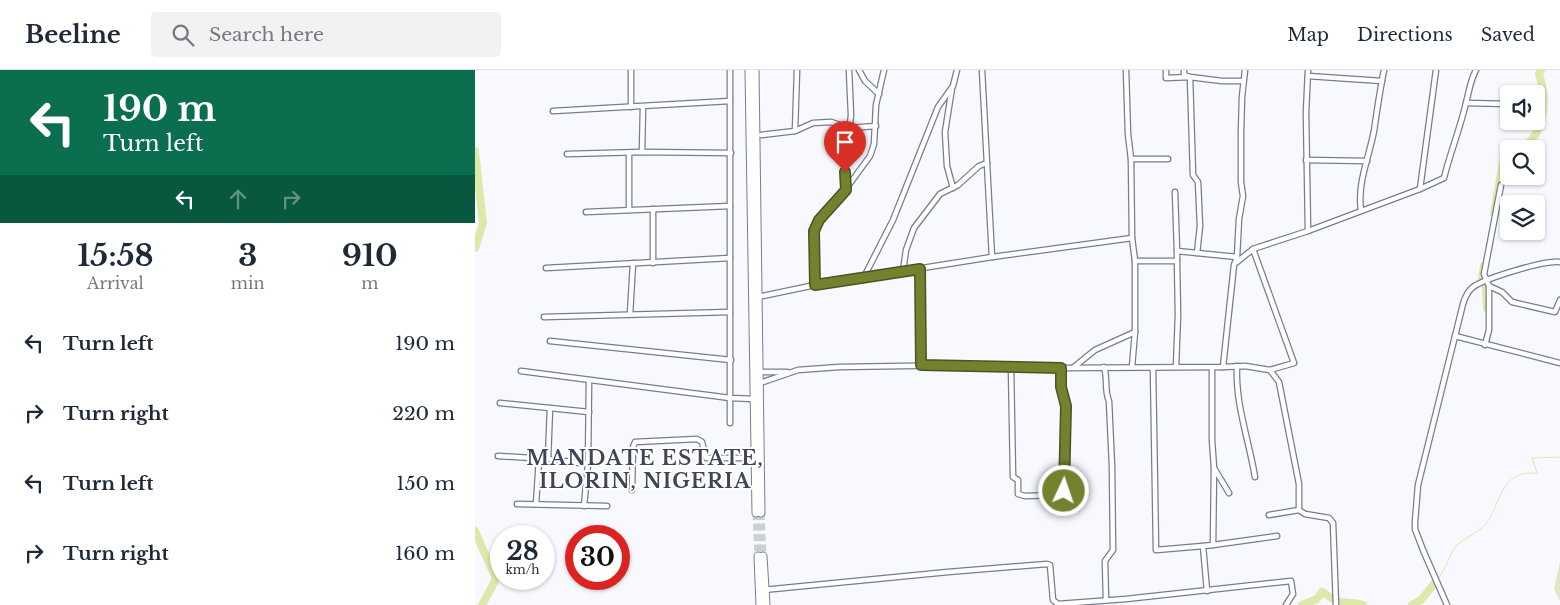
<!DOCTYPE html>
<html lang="en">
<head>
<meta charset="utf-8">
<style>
	:root { --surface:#fff; --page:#f2f2f3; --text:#1f2937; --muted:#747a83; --line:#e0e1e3 }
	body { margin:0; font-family:"Libre Baskerville",serif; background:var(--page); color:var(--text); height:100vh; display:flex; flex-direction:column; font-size:19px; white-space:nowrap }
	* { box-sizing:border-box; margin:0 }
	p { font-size:16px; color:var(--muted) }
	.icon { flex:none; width:28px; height:28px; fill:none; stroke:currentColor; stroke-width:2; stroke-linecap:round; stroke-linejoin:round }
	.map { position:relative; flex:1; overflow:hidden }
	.drawer { display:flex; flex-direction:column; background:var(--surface); width:475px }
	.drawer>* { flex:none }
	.top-card { background:#0b6e4f; color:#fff; overflow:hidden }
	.fabs { position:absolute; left:1025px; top:15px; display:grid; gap:10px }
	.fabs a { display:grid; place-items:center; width:45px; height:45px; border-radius:5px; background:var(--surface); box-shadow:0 1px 4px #0004; font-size:25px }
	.speed { position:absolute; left:15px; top:455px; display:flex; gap:10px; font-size:25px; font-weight:700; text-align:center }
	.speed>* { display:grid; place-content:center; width:65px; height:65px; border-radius:50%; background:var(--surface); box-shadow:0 1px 4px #0004; line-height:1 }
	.speed small { font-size:12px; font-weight:400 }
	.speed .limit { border:8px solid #d22; background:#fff; color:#111 }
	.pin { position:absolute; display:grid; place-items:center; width:42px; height:42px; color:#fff; margin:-51px -21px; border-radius:50% 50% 50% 0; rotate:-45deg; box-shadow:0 0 5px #0007 }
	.pin .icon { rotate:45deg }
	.me { position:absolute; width:55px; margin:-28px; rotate:3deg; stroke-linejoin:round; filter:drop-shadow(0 0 4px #0008) }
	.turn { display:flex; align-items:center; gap:18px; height:105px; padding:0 20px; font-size:22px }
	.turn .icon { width:65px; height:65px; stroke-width:2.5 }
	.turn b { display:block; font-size:35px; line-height:42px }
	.lanes { display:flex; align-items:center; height:48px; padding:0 20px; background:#0003; justify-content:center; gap:25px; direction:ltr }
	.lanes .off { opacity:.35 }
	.eta { display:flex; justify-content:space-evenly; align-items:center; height:85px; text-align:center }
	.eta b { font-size:30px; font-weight:800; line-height:35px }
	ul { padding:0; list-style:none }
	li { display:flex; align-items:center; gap:15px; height:70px; padding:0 20px }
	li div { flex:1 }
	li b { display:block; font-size:19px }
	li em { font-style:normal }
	header { display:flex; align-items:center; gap:30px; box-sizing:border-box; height:70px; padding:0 25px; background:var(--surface); border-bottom:1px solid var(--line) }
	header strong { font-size:24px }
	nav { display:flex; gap:28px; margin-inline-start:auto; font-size:18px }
	.search { width:350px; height:45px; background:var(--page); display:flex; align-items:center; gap:12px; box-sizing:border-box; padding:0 18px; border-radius:5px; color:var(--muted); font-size:19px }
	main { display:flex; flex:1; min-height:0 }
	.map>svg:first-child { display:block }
	.park { fill:#dfe8c1 }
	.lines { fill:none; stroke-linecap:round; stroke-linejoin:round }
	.stream { stroke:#dce9ab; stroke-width:1 }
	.river { stroke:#dce9ab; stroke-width:8 }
	.primary-tunnel { stroke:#cdcfd6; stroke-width:7; stroke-dasharray:7 3.5; stroke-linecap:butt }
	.minor-casing { stroke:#767c95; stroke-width:7 }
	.primary-casing { stroke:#767c95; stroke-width:9 }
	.minor { stroke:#fff; stroke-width:4.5 }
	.primary { stroke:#fff; stroke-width:7 }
	.route-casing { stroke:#4b541f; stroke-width:12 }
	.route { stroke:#748230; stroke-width:9 }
	.labels { text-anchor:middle; stroke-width:4; stroke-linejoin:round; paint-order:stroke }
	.district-label { font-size:20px; font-weight:bold; letter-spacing:1px; fill:#3f445a; stroke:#fff }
</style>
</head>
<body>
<header>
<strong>Beeline</strong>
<div class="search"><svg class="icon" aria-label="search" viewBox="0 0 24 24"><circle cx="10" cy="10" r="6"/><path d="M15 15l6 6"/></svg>Search here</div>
<nav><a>Map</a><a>Directions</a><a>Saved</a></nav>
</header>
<main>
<section class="drawer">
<div class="top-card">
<div class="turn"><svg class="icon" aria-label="left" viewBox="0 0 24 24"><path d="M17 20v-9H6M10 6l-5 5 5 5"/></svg><div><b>190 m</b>Turn left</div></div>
<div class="lanes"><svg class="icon" aria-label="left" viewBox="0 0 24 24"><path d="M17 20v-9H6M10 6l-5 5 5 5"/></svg><svg class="icon off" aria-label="ahead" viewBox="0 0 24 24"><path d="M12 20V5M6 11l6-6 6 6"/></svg><svg class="icon off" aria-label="right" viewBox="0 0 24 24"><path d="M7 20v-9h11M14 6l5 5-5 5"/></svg></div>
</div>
<div class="eta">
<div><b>15:58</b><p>Arrival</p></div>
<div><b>3</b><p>min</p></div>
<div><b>910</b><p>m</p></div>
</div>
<ul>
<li><svg class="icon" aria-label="left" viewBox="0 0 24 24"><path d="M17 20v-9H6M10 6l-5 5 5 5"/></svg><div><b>Turn left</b></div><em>190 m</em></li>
<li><svg class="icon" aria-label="right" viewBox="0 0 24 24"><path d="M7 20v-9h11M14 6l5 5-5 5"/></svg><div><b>Turn right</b></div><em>220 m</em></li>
<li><svg class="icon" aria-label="left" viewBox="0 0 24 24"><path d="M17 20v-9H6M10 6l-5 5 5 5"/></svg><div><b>Turn left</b></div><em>150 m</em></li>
<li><svg class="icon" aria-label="right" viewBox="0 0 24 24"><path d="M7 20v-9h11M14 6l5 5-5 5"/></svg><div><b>Turn right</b></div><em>160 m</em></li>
</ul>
</section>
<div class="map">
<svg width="1085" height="535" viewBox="0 0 1085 535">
	<rect width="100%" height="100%" fill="#f8f9ff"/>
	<path class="park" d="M1085 492V531L1079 519Z"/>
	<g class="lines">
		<path class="stream" d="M964 507C972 497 974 484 983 474 991 467 1001 464 1009 456 1023 441 1024 410 1047 404 1051 403 1057 403 1062 403L1057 388 1085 387"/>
		<g class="river">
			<path d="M1046 79C1071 63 1072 29 1064 4L1066 0"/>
			<path d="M0 81 8 153 0 178"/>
			<path d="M1019 143 1028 93 1034 88"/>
			<path d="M1009 196 1007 208 1011 218 1012 238"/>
			<path d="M0 461 21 509 7 535"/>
			<path d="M827 535 842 529 847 522C852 525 857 529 862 531 871 534 880 532 888 535"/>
			<path d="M937 535 946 530 959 514"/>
		</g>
		<g class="primary-tunnel">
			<path d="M281 443 283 486"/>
			<path d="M286 443 288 486"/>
		</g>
		<defs>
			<g id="minor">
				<path d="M255 0V353"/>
				<path d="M384 0 390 11 404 24"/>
				<path d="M507 0 517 187"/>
				<path d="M651 0 653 64 656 89 657 168 660 191V262L657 297"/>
				<path d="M691 0V8L715 7 747 11H768"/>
				<path d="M709 0V5L715 7 718 105 723 112 725 156 722 183"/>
				<path d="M833 6 907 11"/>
				<path d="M477 18 470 62 472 96 478 118"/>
				<path d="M991 33 1034 34"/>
				<path d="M156 37V0"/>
				<path d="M78 41 255 31"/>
				<path d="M320 61 338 53 356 52 374 58 401 56"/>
				<path d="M286 65 320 61 322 0"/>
				<path d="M167 82 168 37"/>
				<path d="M92 84 167 82 256 83"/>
				<path d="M656 89H693"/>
				<path d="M831 90 892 91"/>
				<path d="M1026 115 1009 204 1014 216 1027 222 1037 232 1080 242 1085 230"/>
				<path d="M945 119 961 0"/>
				<path d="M371 120 370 101 376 45 374 0"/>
				<path d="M700 122 702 181"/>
				<path d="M178 139V193"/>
				<path d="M154 140V83"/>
				<path d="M886 140C882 114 894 87 899 61 902 40 905 20 909 0"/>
				<path d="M111 142 255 136"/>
				<path d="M833 161 831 43 833 0"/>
				<path d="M778 179 819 293 795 300"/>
				<path d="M660 191H699L702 190V181L762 187"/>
				<path d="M762 192 778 179 833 161 945 119 969 108C975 83 985 59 991 33 994 22 995 11 1001 0"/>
				<path d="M71 198 255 188"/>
				<path d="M445 199 446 295"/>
				<path d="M428 201 431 180 439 158 465 124 483 115 504 96 512 93"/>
				<path d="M389 207 418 150 463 37 478 16 482 0"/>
				<path d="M340 215 339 161 344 150 357 138 395 86 399 74 401 35 409 0"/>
				<path d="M283 227 340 215 517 187 657 168"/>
				<path d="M155 244 158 193"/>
				<path d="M69 247 255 242"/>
				<path d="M980 266 1085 293"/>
				<path d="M75 271 256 290"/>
				<path d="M1010 275 1014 260V216"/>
				<path d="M762 296C760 334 774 370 780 407"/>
				<path d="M536 297 538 407 543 410V424L550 426 582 425 586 424 589 421 591 336 586 317V298"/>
				<path d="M599 297 620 280 660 262"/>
				<path d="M629 297C633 309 629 320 634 331L637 396 638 480 630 491 631 530"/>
				<path d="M701 297 703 245 702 190"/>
				<path d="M748 297 770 296 795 300 804 312 824 414V440L830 444 854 448 858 453 861 535"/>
				<path d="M678 298 681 480 728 476"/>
				<path d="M737 298V370L739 398 754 423"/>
				<path d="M46 301 255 328 279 329"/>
				<path d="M282 302H312"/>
				<path d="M285 313 323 300 364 297 492 295 586 298 748 297 759 195 762 187 764 149 768 126 766 112V62L767 27 770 0"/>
				<path d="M25 333 114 342"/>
				<path d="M23 386 73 389 113 394"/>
				<path d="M73 389 75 338"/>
				<path d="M157 420 158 377 160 372 222 369 227 372 231 388H280"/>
				<path d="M42 434 132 436"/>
				<path d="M61 434 64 389"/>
				<path d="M109 436 113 394 114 310"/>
				<path d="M794 445 824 440"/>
				<path d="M738 475 802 466"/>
				<path d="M288 520 473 502 572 494 575 495 578 530 583 534 651 529 816 511 818 524 811 535"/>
				<path d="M732 521 728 476 738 475 739 398"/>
				<path d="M972 535 948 480 940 459V452L943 415 988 234C990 227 993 221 998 217 1011 208 1070 190 1085 192"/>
			</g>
			<g id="primary">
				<path d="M274 0 281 443"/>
				<path d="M280 0 286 443"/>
				<path d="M283 486 285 535"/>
				<path d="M288 486 291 535"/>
			</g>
		</defs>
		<use href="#minor" class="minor-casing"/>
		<use href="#primary" class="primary-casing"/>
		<use href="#minor" class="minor"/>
		<use href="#primary" class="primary"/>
	</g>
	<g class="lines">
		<defs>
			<path id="route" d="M370 102 371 120 344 150 339 161 340 215 445 199 446 295 586 298V317L591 336 589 421"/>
		</defs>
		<use href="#route" class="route-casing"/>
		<use href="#route" class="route"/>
	</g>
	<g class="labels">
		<g class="district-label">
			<text x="170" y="395">MANDATE ESTATE,<tspan x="170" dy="23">ILORIN, NIGERIA</tspan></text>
		</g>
	</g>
</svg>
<div class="fabs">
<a><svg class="icon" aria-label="sound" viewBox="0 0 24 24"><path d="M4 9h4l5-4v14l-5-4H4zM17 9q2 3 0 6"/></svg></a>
<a><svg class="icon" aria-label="search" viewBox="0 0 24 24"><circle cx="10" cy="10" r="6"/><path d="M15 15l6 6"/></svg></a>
<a><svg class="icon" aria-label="layers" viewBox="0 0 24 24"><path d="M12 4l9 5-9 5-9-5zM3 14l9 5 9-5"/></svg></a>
</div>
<div class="speed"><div>28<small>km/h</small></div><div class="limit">30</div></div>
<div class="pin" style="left:370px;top:102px;background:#d93025"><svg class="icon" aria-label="arrive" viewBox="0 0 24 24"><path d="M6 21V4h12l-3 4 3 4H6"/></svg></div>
<svg class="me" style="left:589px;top:421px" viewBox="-20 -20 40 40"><circle r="17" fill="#748230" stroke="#fff" stroke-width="3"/><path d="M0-11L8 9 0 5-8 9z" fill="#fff"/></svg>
</div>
</main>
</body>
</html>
